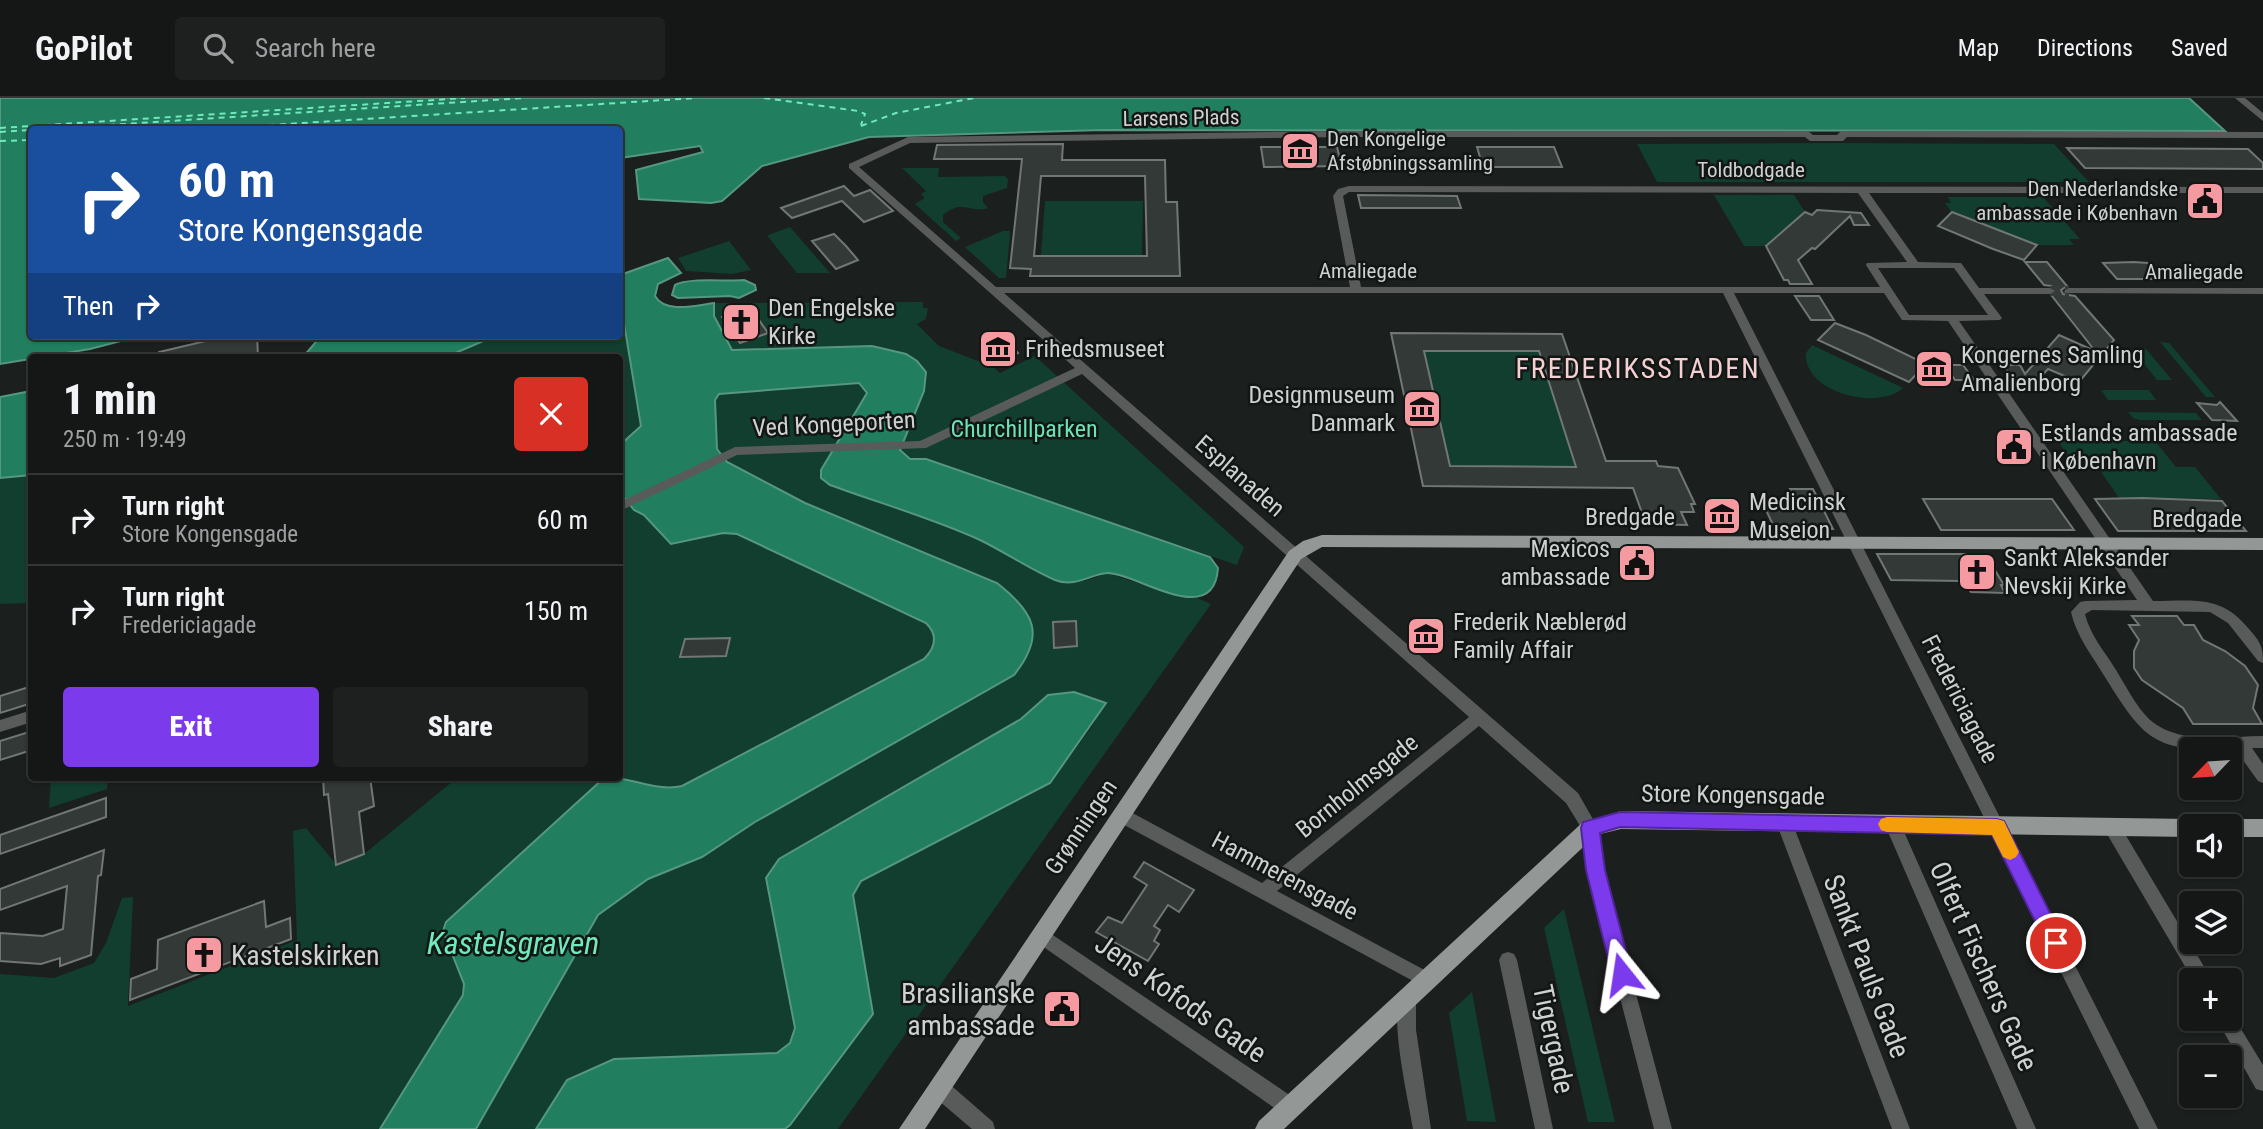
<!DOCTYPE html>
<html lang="en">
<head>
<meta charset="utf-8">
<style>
	:root { --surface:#141716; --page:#1d201f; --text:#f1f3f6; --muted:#9d9fa1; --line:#333635; --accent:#7c3aed }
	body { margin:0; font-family:"Roboto Condensed",sans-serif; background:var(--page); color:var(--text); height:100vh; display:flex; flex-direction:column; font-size:26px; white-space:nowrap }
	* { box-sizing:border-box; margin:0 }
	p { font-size:23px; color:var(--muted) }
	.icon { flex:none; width:38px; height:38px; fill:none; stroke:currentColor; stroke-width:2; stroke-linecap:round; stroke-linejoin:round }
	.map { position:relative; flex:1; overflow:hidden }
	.side { position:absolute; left:28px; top:256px; width:595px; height:427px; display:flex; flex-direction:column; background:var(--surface); border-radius:7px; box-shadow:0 2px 5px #0004,0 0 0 2px var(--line) }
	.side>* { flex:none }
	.guide { position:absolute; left:28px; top:28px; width:595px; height:214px; border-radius:7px; box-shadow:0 2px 5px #0004,0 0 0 2px var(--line); background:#1a4fa0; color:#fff; overflow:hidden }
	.needle { width:46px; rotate:245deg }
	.controls { position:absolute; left:2179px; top:639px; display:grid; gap:14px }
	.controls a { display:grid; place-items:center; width:63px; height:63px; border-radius:7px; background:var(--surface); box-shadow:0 2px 5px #0004,0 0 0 2px var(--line); font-size:35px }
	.pin { position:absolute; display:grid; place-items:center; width:60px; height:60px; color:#fff; margin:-30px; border:4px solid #fff; border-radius:50%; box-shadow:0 2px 7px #0007 }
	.me { position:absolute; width:77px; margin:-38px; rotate:345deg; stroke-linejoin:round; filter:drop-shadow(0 0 5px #0008) }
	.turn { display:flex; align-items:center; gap:24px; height:147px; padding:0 35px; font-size:32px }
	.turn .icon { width:91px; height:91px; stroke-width:2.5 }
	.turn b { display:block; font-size:49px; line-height:60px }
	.then { display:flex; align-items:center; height:66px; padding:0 35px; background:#0003; gap:14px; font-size:26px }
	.round { display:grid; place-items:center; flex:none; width:74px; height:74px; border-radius:7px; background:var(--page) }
	.overview { display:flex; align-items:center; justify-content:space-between; height:119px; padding:0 35px }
	h1 { font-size:42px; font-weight:800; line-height:52px }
	.cta { display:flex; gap:14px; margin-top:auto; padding:14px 35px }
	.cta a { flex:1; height:80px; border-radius:7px; background:var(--accent); color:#fff; font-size:28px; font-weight:800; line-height:80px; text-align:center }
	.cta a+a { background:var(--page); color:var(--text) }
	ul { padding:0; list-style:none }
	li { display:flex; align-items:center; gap:21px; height:91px; padding:0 35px; border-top:2px solid var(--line) }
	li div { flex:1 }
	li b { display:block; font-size:26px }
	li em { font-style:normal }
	header { display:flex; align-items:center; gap:42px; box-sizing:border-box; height:98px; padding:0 35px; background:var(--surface); border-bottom:2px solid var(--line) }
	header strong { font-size:33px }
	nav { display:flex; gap:38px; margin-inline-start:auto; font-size:24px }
	.search { width:490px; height:63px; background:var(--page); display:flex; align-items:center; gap:18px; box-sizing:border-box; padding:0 24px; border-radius:7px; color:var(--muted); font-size:26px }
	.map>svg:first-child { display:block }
	.green { fill:#113e2e }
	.water { fill:#217e5e; stroke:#559780; stroke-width:2 }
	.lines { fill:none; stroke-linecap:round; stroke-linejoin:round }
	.ferry { stroke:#70e9bb; stroke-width:2; stroke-dasharray:6 5; stroke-linecap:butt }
	.building { fill:#333936; stroke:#717774; stroke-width:2; fill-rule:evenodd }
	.street-tunnel { stroke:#363a38; stroke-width:10; stroke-dasharray:10 5; stroke-linecap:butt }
	.street { fill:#585b5a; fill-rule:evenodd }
	.primary { fill:#939896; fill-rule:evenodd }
	.route { fill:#7c3aed; stroke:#51269a; stroke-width:2 }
	.slow { fill:#f59e0b }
	.labels { text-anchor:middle; stroke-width:5; stroke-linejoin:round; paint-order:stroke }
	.far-street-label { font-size:21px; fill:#cfd2d1; stroke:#121614 }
	.far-poi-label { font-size:21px; fill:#cfd2d1; stroke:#121614; text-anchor:start }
	.poi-label { font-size:24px; fill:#cfd2d1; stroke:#121614; text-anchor:start }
	.street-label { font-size:24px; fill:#cfd2d1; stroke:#121614 }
	.park-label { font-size:24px; fill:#6ae3b5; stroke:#121614 }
	.quarter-label { font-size:28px; letter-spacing:2px; fill:#f4d0d2; stroke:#121614 }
	.near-poi-label { font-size:28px; fill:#cfd2d1; stroke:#121614; text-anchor:start }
	.near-street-label { font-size:28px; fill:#cfd2d1; stroke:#121614 }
	.near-water-label { font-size:32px; font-style:italic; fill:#70e9bb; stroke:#121614 }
</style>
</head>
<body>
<header>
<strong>GoPilot</strong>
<div class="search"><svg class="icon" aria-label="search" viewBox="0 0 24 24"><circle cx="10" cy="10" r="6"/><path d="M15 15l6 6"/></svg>Search here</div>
<nav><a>Map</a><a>Directions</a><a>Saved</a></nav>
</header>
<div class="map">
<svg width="2263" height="1031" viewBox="0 0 2263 1031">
	<rect width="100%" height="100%" fill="#1b1f1d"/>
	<g class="green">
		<path d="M1839 45 2054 46 2089 84H1657L1637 46Z"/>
		<path d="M902 70H939L938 79 1005 78 1008 81 1007 90 983 98V104L988 110C973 116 962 100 943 117V124L961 140 956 143 915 106 925 100 921 96 926 93Z"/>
		<path d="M1714 97H1794L1805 114 1766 148H1744Z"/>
		<path d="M1948 99H2043L2080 141H2069L2074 147H2037L1952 115 1945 105H1951Z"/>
		<path d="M1045 103H1143L1142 157H1041Z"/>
		<path d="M790 129 830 175H797L769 140 768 137Z"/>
		<path d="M1003 133H1010V137L1006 180H999L965 149Z"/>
		<path d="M729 143 751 172 732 176 686 173 678 160Z"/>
		<path d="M620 201 641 328 620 347V259H446L495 238H620Z"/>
		<path d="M923 204V210H928L926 221 917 226 939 248 978 263 984 260 1000 275 1035 258 1244 449 1237 467 926 361H910L900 352 904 338 906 256 872 248 735 253 732 252 714 218V205Z"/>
		<path d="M2160 244 2169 245 2215 299H2206Z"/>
		<path d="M1812 247 1899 288 1903 290C1878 313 1803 295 1806 255Z"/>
		<path d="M2132 251H2146L2172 282H2157Z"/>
		<path d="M1424 253H1539L1576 369 1450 368Z"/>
		<path d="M859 285 867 295 821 372 978 441 1058 483H1085L1107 475 1171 496 1195 499 1211 506 838 1031H785L873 917 853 797 861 782 1050 685 1091 630 1105 605 1048 597 1021 621 766 780 795 931 790 945 777 955 614 961 567 982 536 1031H476L598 817 648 781 702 759 755 724 1014 577 805 405 727 364 717 351 715 301 719 296Z"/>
		<path d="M2101 292H2149L2156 302H2108Z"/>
		<path d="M2128 314 2196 315 2202 322H2140L2133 320Z"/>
		<path d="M2058 343H2155L2176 369H2195L2221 401 2119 400 2099 371H2077Z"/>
		<path d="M31 377V505L0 506V380Z"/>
		<path d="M620 387 634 412 644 417 671 446 723 435 737 436 926 525 935 538 931 554 924 561 682 688 669 691 620 679Z"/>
		<path d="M51 679H108L107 691 49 710Z"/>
		<path d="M458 679H605L446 824 443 833 464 886 463 897 380 1031H0V876L54 880 94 865 106 845 122 800 133 799 128 908 297 842 293 733 306 730 336 766 364 756Z"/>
		<path d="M1564 811 1615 1024H1588L1544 830Z"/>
		<path d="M1472 894 1496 1024 1467 1023 1449 915Z"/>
	</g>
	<g class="water">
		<path d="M0 0H2189L2225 33 1103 32 869 39 762 68 722 103 711 105 639 101 636 72 703 54 700 48 620 60V32H32V238H140L90 251 0 266Z"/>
		<path d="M668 160 681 175 658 186 655 198C665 216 697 207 714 205V218L732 252 872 248 906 256 917 263 926 274 924 293 900 352 910 361H926L1210 459 1218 470C1214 533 1135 474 1107 475 1091 476 1076 490 1055 482 1029 471 1005 454 980 442 932 420 879 405 830 387L821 380V372L867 295 859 285 719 296 715 302 717 351 727 364 805 405 997 485C1035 515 1046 537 1014 577L755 724 702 759 648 781 598 817 476 1031H380L463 897 464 886 443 833 446 824 605 679C631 679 657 694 682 688L924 561C936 549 938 537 926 525L737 436 723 435 671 446 644 417 634 412 620 394V347L641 328 620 201V177Z"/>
		<path d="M744 182 755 187 756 192 739 200 730 198 678 200 672 197 675 187C690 179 726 184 744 182Z"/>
		<path d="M321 238H495L446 259H303Z"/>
		<path d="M31 293V377L0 380V299Z"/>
		<path d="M1074 594 1106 605 1050 685 861 783 853 797 873 916 790 1027 785 1031H536L567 982 614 961 777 955 790 945 795 930 766 780 779 761 1021 621 1048 597Z"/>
	</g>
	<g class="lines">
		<g class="ferry">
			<path d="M764 0 858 13 865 16 861 27"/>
			<path d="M861 28 896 15 974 0"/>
			<path d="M0 30 465 0"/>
			<path d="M32 32 524 0"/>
			<path d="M192 32 696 0"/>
			<path d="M0 34 30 32"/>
			<path d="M0 43 32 42"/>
		</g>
	</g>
	<g class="building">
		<path d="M1063 46 1062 62H1165L1166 104H1177L1180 178H1030L1031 171 1010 170 1022 61H934L937 47ZM1041 78H1145L1147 158H1034Z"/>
		<path d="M1261 49H1337L1342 68 1264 69Z"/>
		<path d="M1477 49H1554L1562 69H1483Z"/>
		<path d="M2067 50 2248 51 2263 65V71L2085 70Z"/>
		<path d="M844 88 854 98 870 92 893 113 864 124 842 103 792 120 781 110Z"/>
		<path d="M1358 97 1457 98 1461 110H1361Z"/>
		<path d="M1817 112 1861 115 1869 127H1854L1850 118 1815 151 1812 150 1798 162 1812 186H1790L1788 182H1784L1766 148 1805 114 1812 117Z"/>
		<path d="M1952 114 2037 147 2024 162 1993 151 1938 128Z"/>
		<path d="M834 136 846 148 858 162 836 171 812 143Z"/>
		<path d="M2025 164H2047L2067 188 2061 192 2063 196 2075 198 2114 242 2079 284 2048 271 2037 283H2015L2003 267H2020L2025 276 2059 237 2095 253 2052 198 2057 192 2051 188 2044 187Z"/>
		<path d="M2134 164 2148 165 2162 181H2117L2103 165Z"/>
		<path d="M1795 198H1819L1834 222H1811Z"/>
		<path d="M743 207 745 211 750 209 768 235 740 245 722 219 728 217 726 213Z"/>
		<path d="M1835 225 1866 237 1926 266 1909 284 1818 242Z"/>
		<path d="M1391 235 1562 236 1606 363H1656L1658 368 1678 370 1695 406H1691L1694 414H1681L1687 427 1646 426 1633 390 1423 388ZM1424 253H1539L1576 369 1450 368Z"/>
		<path d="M227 238H257L258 259H159V254Z"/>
		<path d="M997 241 1006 242 1018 255 1005 262 986 255 981 248Z"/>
		<path d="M1945 267H1963L1974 282H1955Z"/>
		<path d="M2220 304 2237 323 2212 322 2197 305 2217 307Z"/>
		<path d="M1790 391H1813L1833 431H1775L1765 410H1799Z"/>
		<path d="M2143 400 2222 403 2246 433H2118L2095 401Z"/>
		<path d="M1923 401H2052L2074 432H1941Z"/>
		<path d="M1877 456H1985L2004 487H2001L2005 495 1971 494 1962 483 1891 482Z"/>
		<path d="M2132 518H2177L2184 527H2194L2203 542 2225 553 2245 568 2258 587 2253 610 2262 626H2193L2183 610 2142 582 2134 570V553L2139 542 2129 527H2139Z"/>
		<path d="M1076 523 1077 548 1054 550 1053 524Z"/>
		<path d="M730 540 726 558 680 559 685 541Z"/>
		<path d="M32 588V605L0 615V598Z"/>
		<path d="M32 633V652L0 662V643Z"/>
		<path d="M323 679H370L374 708 359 714 364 756 336 767 328 696 324 697Z"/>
		<path d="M106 700V719L0 756V737Z"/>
		<path d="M104 752 101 777 98 778 91 857 60 868V860L41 866 0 863V835L43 838 63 831 67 788 0 812V791Z"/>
		<path d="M1144 764 1194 792 1179 814 1168 807 1154 828 1160 832 1154 843 1159 846 1148 863 1096 834 1108 819 1122 825 1147 787 1134 779Z"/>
		<path d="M264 803 266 829 290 820 291 841 130 902 131 881 157 871 158 842Z"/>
	</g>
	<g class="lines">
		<path class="street-tunnel" d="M2050 193H2069"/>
		<g class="street">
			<path d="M2235 0H2245L2263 15V23Z"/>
			<path d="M1343 33H1808L1813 37H1837L1841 33 2263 34V40L1847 39 1843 43H1810L1805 39H1343L910 45 859 69 996 189H1350L1333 98 1338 91 1349 88 2263 89V95H1869L1918 164 1961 165 1979 190H2050L2055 193 2050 196H1984L2002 220 2000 222 1959 223 2153 503C2193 503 2221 496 2249 531 2260 544 2263 547 2263 565L2258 563 2228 525 2210 514 2092 512 2085 516C2090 537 2105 554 2116 572 2126 588 2135 607 2149 621 2179 648 2227 638 2263 638V650H2252L2263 666V685L2258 683 2235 651C2153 654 2145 643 2103 576 2091 556 2076 537 2071 514L2080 504 2085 503 2137 502 1948 223 1902 222 1884 195H1734L2158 1031H2139L1723 195H1004L1578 695 1598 730 1603 772 1672 1031H1654L1587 772 1582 731 1566 705 1479 628 1277 793 1432 876 1435 882 1432 888 1426 890 1115 722 1113 717 1115 712 1121 710 1127 712 1262 785 1469 619 1082 276 926 350 737 357 620 413V404L735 349 920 343 1075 270 849 70V66L908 39ZM1349 94 1858 95 1907 164 1867 165 1866 167 1880 189H1361L1343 98ZM1878 170H1954L1988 217H1909Z"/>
			<path d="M2069 190H2263V196L2065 195 2064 193Z"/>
			<path d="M32 612V624L0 634V622Z"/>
			<path d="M1784 717 1790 719 1792 724 1910 1031H1892L1776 724 1778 719Z"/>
			<path d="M1893 720 1899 722 1901 727 2036 1031H2017L1885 727 1887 722Z"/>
			<path d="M2113 724 2119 726 2212 882H2193L2107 736 2105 731 2107 726Z"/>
			<path d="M1041 829 1297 1002 1299 1009 1297 1016 1290 1018 1283 1016 1035 843 1032 837 1035 831Z"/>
			<path d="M1508 854 1514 856 1517 862 1553 1031H1535L1499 862 1502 856Z"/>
			<path d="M1407 891 1413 894 1416 900V932L1431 1031H1413C1408 1000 1389 920 1401 894Z"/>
			<path d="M2230 913 2263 967V993L2256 991 2216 920H2230Z"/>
			<path d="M939 981 946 983 993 1024 995 1031H972L932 997 930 990 932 983Z"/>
		</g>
		<g class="primary">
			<path d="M1322 437 2263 440V452L1322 449 1301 461 925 1031H899L1289 453 1303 443Z"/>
			<path d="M1621 713 2191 721 2198 724 2200 728H2191V739L1621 731 1596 737 1284 1031H1255L1259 1023 1583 724Z"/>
			<path d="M2230 721H2263V739H2230V728H2221L2223 724Z"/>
		</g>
	</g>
	<path class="route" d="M1620 714 1997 721 2004 723 2065 845 2062 851 2056 854 2049 851 1992 737 1620 729 1600 735 1605 772 1632 876 1629 883 1622 885 1615 883 1612 876 1586 772 1581 730 1583 724Z"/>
	<path class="slow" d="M1887 719 1997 721 2004 723 2019 754 2016 759 2010 762 2003 759 1992 737 1887 734 1881 732 1878 726 1881 721Z"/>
	<defs>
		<symbol id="museum-square" viewBox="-11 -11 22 22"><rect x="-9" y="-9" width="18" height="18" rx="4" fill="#f49aa0" stroke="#121614"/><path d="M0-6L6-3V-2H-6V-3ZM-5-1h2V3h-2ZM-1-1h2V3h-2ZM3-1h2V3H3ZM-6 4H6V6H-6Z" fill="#111"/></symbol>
		<symbol id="civic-square" viewBox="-11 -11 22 22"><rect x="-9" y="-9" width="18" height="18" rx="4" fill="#f49aa0" stroke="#121614"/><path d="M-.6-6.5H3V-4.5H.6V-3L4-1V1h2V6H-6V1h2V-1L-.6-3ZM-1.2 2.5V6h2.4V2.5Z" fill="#111"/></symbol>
		<symbol id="church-square" viewBox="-11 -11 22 22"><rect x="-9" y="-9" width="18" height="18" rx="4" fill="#f49aa0" stroke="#121614"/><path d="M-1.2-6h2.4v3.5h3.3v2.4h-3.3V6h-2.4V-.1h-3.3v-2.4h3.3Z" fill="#111"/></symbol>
	</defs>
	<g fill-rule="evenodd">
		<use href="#museum-square" x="1278" y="31" width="44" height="44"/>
		<use href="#civic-square" x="2183" y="81" width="44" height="44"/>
		<use href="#church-square" x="719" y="202" width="44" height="44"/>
		<use href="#museum-square" x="976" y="229" width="44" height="44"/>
		<use href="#museum-square" x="1912" y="249" width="44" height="44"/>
		<use href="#museum-square" x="1400" y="289" width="44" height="44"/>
		<use href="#civic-square" x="1992" y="327" width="44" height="44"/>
		<use href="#museum-square" x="1700" y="396" width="44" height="44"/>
		<use href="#civic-square" x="1615" y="443" width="44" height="44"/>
		<use href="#church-square" x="1955" y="452" width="44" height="44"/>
		<use href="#museum-square" x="1404" y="516" width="44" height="44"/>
		<use href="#church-square" x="182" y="835" width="44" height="44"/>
		<use href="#civic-square" x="1040" y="889" width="44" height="44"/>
	</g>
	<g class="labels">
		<g class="far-street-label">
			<text transform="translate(1181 20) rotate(-1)" y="7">Larsens Plads</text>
			<text x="1751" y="79">Toldbodgade</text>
			<text x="1368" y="180">Amaliegade</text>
			<text x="2194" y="181">Amaliegade</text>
		</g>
		<g class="far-poi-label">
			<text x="1327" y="48">Den Kongelige<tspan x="1327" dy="24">Afstøbningssamling</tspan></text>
			<text x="2178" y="98" text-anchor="end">Den Nederlandske<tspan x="2178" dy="24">ambassade i København</tspan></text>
		</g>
		<g class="poi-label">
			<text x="768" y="218">Den Engelske<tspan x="768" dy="28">Kirke</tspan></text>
			<text x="1025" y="259">Frihedsmuseet</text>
			<text x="1961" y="265">Kongernes Samling<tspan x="1961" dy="28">Amalienborg</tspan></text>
			<text x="1395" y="305" text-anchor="end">Designmuseum<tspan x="1395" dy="28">Danmark</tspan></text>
			<text x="2041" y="343">Estlands ambassade<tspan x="2041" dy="28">i København</tspan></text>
			<text x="1749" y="412">Medicinsk<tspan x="1749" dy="28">Museion</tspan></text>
			<text x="1610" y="459" text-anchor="end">Mexicos<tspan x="1610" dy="28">ambassade</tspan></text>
			<text x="2004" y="468">Sankt Aleksander<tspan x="2004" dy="28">Nevskij Kirke</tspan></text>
			<text x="1453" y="532">Frederik Næblerød<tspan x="1453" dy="28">Family Affair</tspan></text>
		</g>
		<g class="street-label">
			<text transform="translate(834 326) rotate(-3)" y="8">Ved Kongeporten</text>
			<text transform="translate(1240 378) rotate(41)" y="8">Esplanaden</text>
			<text x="1630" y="427">Bredgade</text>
			<text x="2197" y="429">Bredgade</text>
			<text transform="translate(1960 601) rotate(63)" y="8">Fredericiagade</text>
			<text transform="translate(1357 688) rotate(-39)" y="8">Bornholmsgade</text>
			<text transform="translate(1733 697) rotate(1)" y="8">Store Kongensgade</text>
			<text transform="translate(1081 729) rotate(-56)" y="8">Grønningen</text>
			<text transform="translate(1285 778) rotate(28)" y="8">Hammerensgade</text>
		</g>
		<g class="park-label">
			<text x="1024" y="339">Churchillparken</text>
		</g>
		<g class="quarter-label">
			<text x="1638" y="280">FREDERIKSSTADEN</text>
		</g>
		<g class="near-poi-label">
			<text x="231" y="867">Kastelskirken</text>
			<text x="1035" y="905" text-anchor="end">Brasilianske<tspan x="1035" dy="32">ambassade</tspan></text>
		</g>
		<g class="near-street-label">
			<text transform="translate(1867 868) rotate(69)" y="10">Sankt Pauls Gade</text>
			<text transform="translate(1984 868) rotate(66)" y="10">Olfert Fischers Gade</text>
			<text transform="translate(1181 900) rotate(35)" y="10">Jens Kofods Gade</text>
			<text transform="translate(1554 941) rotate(78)" y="10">Tigergade</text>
		</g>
		<g class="near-water-label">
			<text x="513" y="856">Kastelsgraven</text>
		</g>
	</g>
</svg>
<div class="controls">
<a><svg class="needle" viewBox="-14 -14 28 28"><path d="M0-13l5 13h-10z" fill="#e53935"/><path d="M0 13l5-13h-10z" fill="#9d9fa1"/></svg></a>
<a><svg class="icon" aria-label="sound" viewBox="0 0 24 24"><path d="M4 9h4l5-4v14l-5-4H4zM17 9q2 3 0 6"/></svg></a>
<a><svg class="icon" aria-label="layers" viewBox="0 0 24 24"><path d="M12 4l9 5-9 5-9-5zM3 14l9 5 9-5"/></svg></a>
<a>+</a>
<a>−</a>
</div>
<div class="pin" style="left:2056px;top:845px;background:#d93025"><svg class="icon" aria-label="arrive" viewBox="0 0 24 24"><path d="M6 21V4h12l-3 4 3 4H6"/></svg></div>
<svg class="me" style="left:1622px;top:876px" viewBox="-20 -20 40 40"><path d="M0-17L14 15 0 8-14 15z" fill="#7c3aed" stroke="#fff" stroke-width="4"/></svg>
<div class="guide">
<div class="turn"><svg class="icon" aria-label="right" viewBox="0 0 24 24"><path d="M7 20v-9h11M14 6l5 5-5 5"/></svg><div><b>60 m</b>Store Kongensgade</div></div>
<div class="then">Then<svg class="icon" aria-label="right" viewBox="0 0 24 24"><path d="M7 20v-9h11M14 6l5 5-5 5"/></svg></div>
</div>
<section class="side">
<div class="overview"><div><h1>1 min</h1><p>250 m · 19:49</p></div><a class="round" style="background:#d93025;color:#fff"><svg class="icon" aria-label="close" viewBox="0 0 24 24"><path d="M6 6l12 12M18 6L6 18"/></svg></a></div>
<ul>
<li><svg class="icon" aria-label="right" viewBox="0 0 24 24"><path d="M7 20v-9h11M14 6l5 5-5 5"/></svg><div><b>Turn right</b><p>Store Kongensgade</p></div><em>60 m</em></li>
<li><svg class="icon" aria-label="right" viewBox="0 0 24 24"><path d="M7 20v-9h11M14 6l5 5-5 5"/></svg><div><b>Turn right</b><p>Fredericiagade</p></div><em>150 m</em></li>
</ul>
<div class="cta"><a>Exit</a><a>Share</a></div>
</section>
</div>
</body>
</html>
